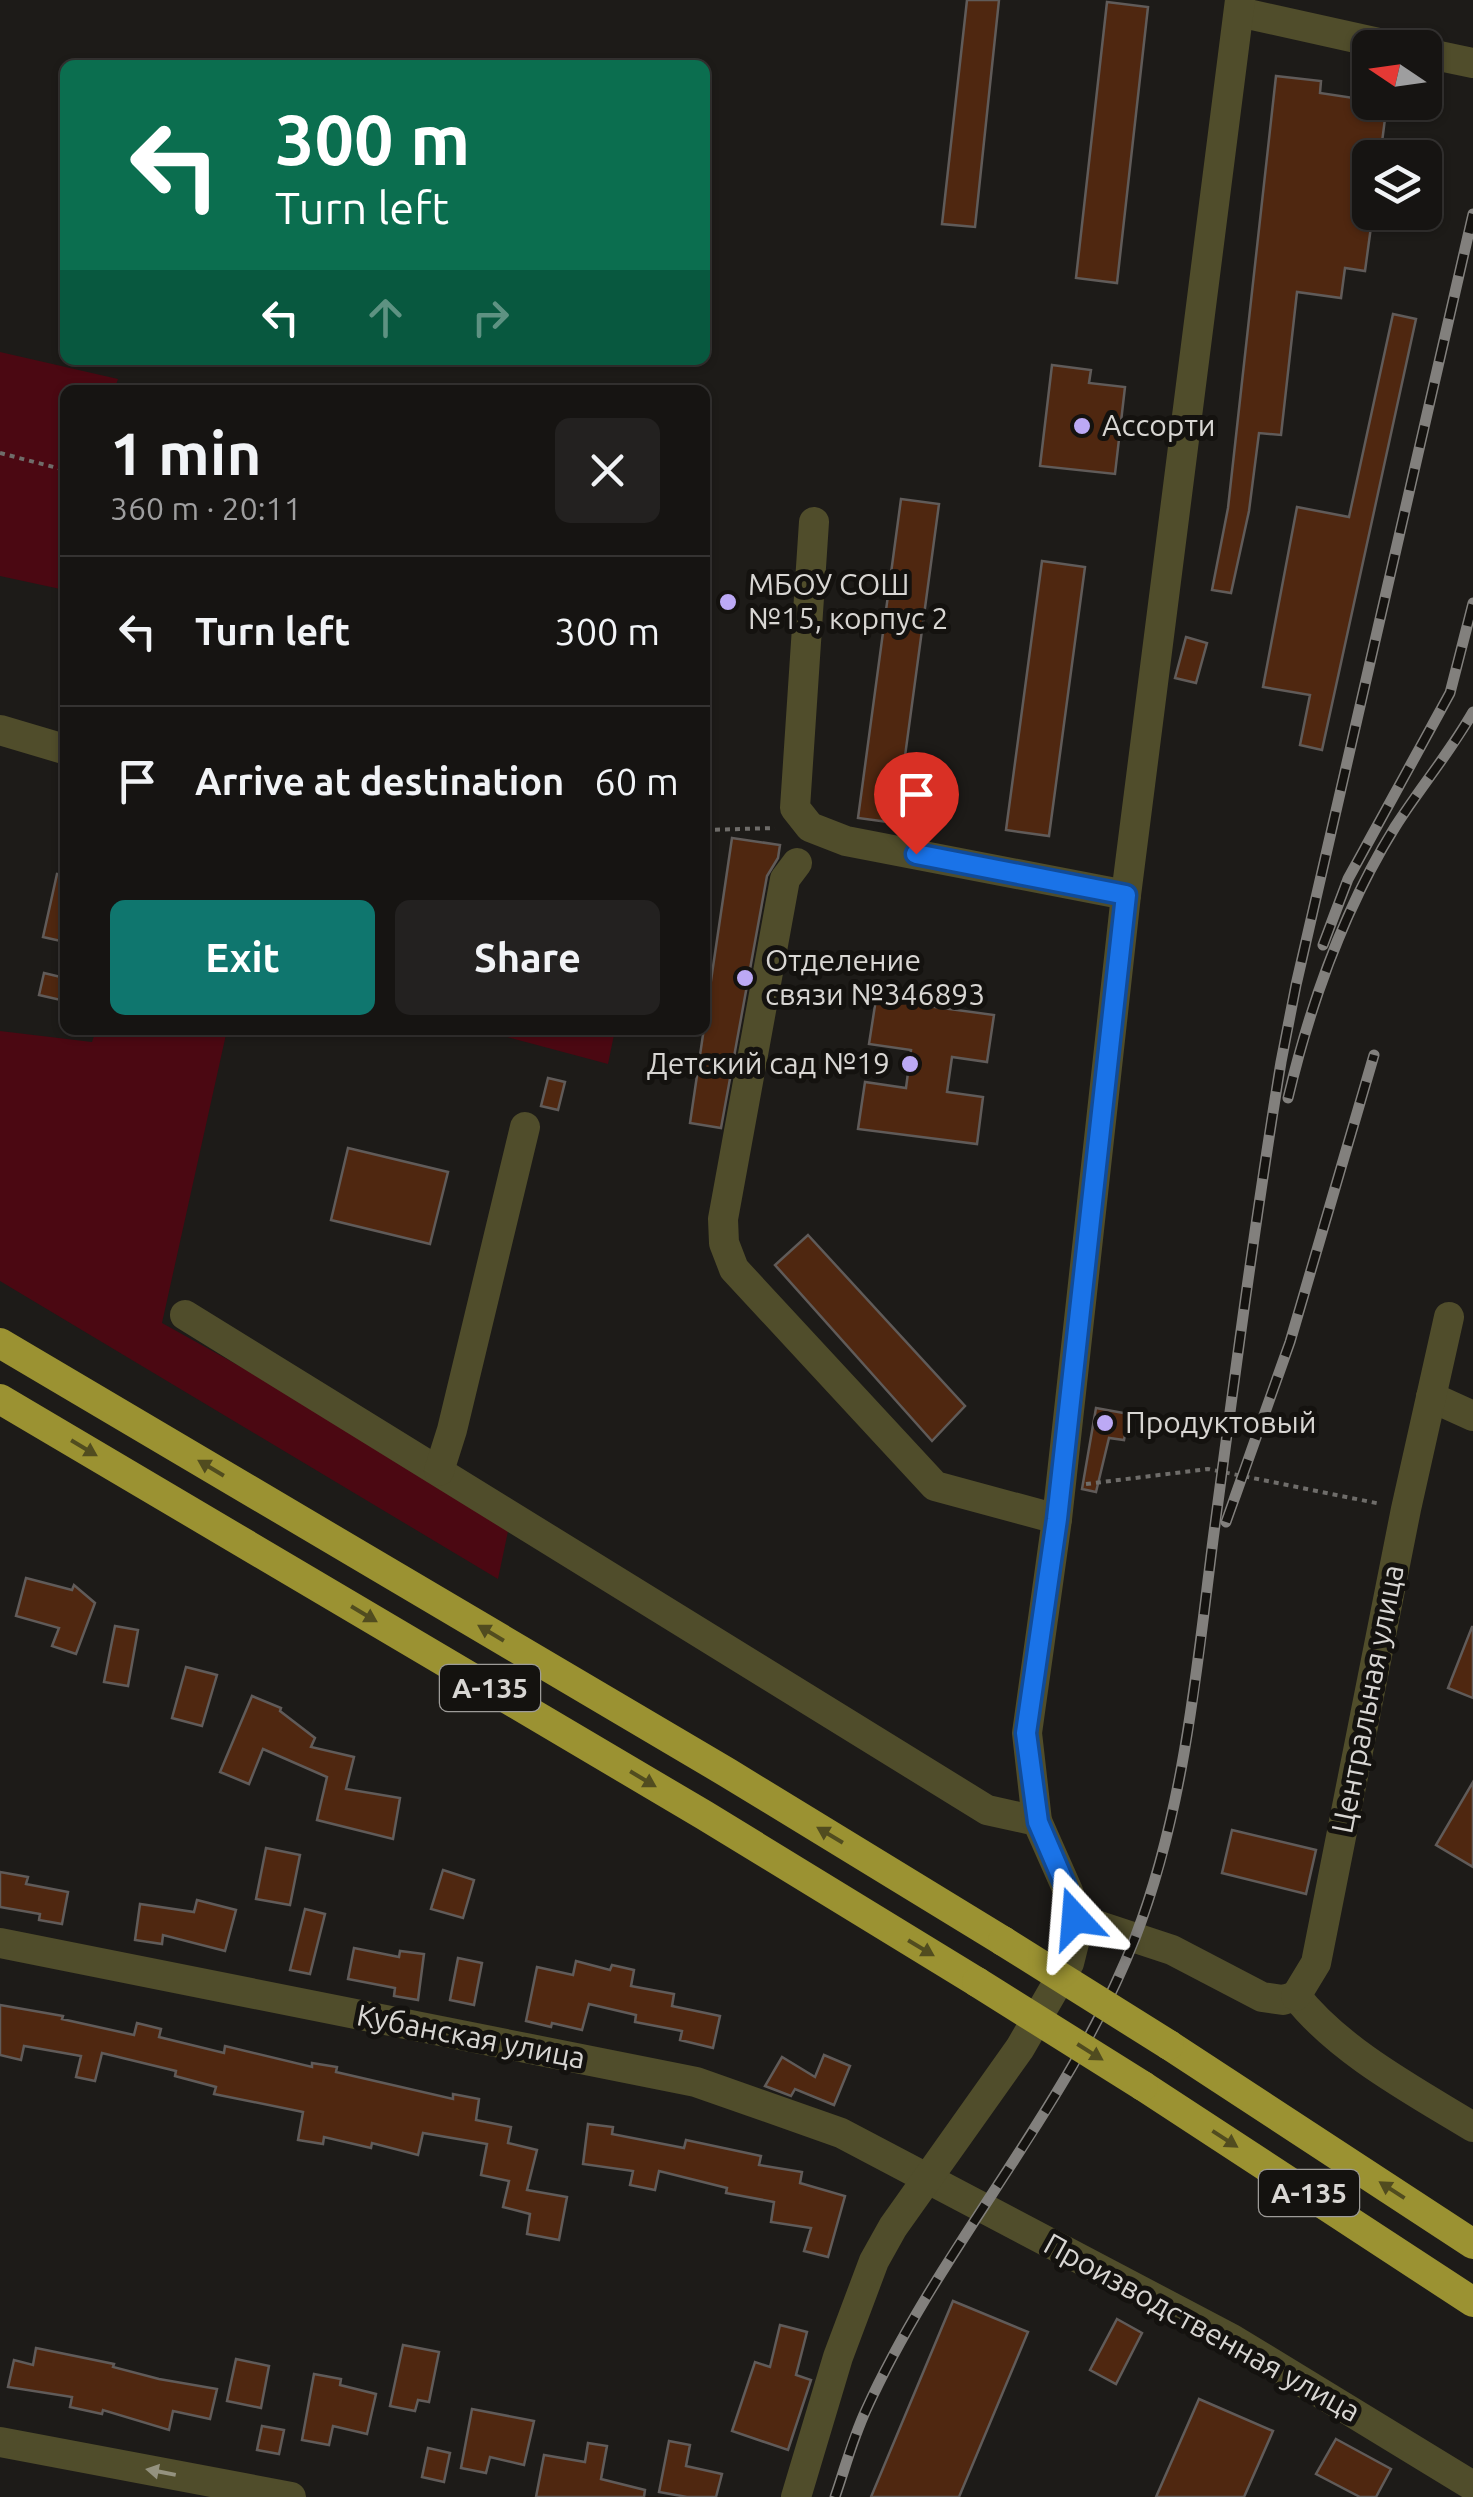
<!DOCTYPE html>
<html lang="en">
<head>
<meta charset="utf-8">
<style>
	:root { --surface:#161412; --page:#232120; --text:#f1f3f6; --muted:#9e9e9f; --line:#353332; --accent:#0f766e }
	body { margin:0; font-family:Ubuntu,sans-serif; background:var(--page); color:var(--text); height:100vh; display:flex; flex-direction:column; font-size:38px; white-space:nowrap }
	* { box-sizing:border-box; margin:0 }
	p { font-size:32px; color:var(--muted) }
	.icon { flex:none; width:55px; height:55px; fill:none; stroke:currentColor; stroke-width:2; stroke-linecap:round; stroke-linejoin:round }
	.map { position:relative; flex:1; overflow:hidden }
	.sheet { position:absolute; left:60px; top:385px; width:650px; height:650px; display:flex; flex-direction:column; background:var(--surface); border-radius:15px; box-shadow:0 2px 8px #0004,0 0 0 2px var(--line) }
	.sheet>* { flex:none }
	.hud { position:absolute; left:60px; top:60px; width:650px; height:305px; border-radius:15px; box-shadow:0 2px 8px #0004,0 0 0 2px var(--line); background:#0b6e4f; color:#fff; overflow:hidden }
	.needle { width:65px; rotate:283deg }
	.controls { position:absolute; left:1352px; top:30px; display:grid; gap:20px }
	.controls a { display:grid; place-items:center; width:90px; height:90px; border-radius:15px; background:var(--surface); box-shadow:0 2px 8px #0004,0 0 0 2px var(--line); font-size:50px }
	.pin { position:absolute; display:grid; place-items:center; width:85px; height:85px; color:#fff; margin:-102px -42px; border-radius:50% 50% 50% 0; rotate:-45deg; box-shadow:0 0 10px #0007 }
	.pin .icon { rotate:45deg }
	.me { position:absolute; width:110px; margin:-55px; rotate:341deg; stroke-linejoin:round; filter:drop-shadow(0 0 8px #0008) }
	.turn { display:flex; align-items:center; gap:35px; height:210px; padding:0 50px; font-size:45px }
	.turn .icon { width:130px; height:130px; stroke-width:2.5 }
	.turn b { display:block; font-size:70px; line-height:85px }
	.lanes { display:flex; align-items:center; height:95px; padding:0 50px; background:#0003; justify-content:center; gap:50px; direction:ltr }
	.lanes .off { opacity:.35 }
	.round { display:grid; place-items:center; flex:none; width:105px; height:105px; border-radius:15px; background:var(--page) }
	.head { display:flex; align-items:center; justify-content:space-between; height:170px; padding:0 50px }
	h1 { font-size:60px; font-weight:700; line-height:75px }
	.primary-button { display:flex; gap:20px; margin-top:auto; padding:20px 50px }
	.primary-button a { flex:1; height:115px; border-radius:15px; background:var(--accent); color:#fff; font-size:40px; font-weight:700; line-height:115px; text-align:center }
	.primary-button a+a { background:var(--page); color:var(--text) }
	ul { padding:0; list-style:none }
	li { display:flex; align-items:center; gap:30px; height:150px; padding:0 50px; border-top:2px solid var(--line) }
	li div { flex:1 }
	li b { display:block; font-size:38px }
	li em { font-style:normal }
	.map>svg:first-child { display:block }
	.green { fill:#4b0812 }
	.building { fill:#4f2710; stroke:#605b59; stroke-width:2.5 }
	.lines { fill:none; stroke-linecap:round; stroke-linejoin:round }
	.path { stroke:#6f6d6a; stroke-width:4; stroke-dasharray:5 5; stroke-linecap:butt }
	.minor { stroke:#504d2b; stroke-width:30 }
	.highway { stroke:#9b9232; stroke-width:30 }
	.rail-casing { stroke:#82807d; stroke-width:11 }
	.rail { stroke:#14120f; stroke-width:8; stroke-dasharray:22; stroke-linecap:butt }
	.highway-bridge { stroke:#9b9232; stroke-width:30 }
	.oneway { fill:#514c1f }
	.oneway2 { fill:#94927f }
	.route-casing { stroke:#114b97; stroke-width:25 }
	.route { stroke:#1a73e8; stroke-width:18 }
	.poi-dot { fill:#bca9f5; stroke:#14120f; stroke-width:4 }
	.labels { text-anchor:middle; stroke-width:10; stroke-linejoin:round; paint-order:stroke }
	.shield { fill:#14120f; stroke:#9d9b98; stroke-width:2.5 }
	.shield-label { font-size:28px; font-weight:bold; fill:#d8d6d3 }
	.poi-label { font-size:30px; fill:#d8d6d3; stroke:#14120f; text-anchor:start }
	.street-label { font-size:30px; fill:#d8d6d3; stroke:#14120f }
</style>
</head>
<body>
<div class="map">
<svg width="1473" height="2497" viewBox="0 0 1473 2497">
	<rect width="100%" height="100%" fill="#1d1b18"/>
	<g class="green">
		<path d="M0 352 118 379 114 390H65V590L0 576Z"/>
		<path d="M96 1030H227L162 1323 511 1517 498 1579 0 1281V1031L92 1042Z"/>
		<path d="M481 1030H615L608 1064Z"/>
	</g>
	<g class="building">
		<path d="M967 0H999L975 227 942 224Z"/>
		<path d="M1107 2 1148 7 1117 283 1076 278Z"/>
		<path d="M1276 76 1321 81 1320 93 1387 103 1380 158H1370V212H1373L1365 271 1345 268 1341 298 1297 292 1281 435 1259 433 1249 511 1231 593 1212 590 1228 508Z"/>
		<path d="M1393 314 1416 319 1322 750 1300 745 1310 695 1263 687 1297 507 1349 517Z"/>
		<path d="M1052 365 1091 370 1089 383 1125 387 1115 474 1040 466Z"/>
		<path d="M901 499 939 504 896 823 858 818Z"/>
		<path d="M1042 561 1085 567 1049 836 1006 830Z"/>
		<path d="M1186 637 1207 643 1196 683 1175 678Z"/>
		<path d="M732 838 780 845 778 858 767 876 721 1128 690 1123Z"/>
		<path d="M57 874 65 875V942L43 937Z"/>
		<path d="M44 973 65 978V1001L39 995Z"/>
		<path d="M876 999 994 1015 987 1062 952 1057 947 1092 983 1097 977 1144 858 1129 865 1082 906 1088 911 1050 869 1044Z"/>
		<path d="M548 1078 565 1082 558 1110 541 1106Z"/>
		<path d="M348 1148 448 1172 430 1244 331 1220Z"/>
		<path d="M808 1235 965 1406 932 1441 775 1265Z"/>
		<path d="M1096 1408 1129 1414 1124 1440 1109 1438 1096 1492 1082 1489Z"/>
		<path d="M26 1578 72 1590 74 1585 95 1603 76 1654 52 1646 59 1628 16 1616Z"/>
		<path d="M115 1626 138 1630 128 1686 104 1682Z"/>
		<path d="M1472 1627H1473V1698L1448 1688Z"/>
		<path d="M186 1667 217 1675 202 1726 172 1718Z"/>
		<path d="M252 1696 281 1708 280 1711 315 1738 311 1747 354 1757 346 1789 400 1798 393 1839 317 1820 327 1777 263 1749 249 1784 220 1772Z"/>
		<path d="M1473 1782V1867L1436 1845Z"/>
		<path d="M1232 1830 1316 1850 1306 1894 1222 1873Z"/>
		<path d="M266 1848 300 1855 290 1905 256 1899Z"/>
		<path d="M443 1870 474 1880 463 1918 431 1909Z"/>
		<path d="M0 1872 28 1877 26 1884 68 1892 62 1924 39 1920 40 1914 0 1907Z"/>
		<path d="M197 1900 236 1910 225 1951 163 1935 162 1944 135 1940 140 1904 194 1912Z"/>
		<path d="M305 1909 325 1914 310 1974 290 1970Z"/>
		<path d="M354 1948 399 1957 400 1951 424 1954 418 2000 394 1996 395 1988 348 1979Z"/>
		<path d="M458 1958 482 1963 474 2005 450 2000Z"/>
		<path d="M576 1961 610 1970 612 1965 634 1970 631 1986 674 1994 672 2006 720 2016 713 2048 680 2040 682 2031 635 2022 636 2015 589 2004 582 2030 552 2023 551 2027 526 2021 537 1967 573 1975Z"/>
		<path d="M0 2005 63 2016 62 2019 134 2035 137 2023 161 2029 159 2037 224 2053 225 2046 312 2067V2063L337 2067 336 2072 453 2099V2094L479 2099 476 2120 511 2127 508 2143 537 2150 527 2190 567 2197 559 2240 527 2234 530 2214 503 2207 509 2181 481 2175 487 2144 423 2133 418 2155 372 2143 371 2148 324 2137 323 2144 298 2140 303 2112 214 2094 216 2087 175 2076 176 2071 102 2053 95 2081 76 2077 81 2056 24 2046 21 2060 0 2055Z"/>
		<path d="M824 2055 850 2066 834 2105 795 2089 791 2096 765 2086 782 2057 815 2077Z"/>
		<path d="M588 2124 613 2127 612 2134 684 2148 686 2140 761 2156 759 2165 802 2172 800 2183 845 2196 828 2257 804 2251 811 2228 771 2222 774 2202 726 2193 727 2188 659 2171 655 2190 630 2185 633 2171 583 2164Z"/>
		<path d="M953 2301 1028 2332 959 2497H871Z"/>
		<path d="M1117 2319 1142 2333 1116 2384 1090 2370Z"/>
		<path d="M780 2325 807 2332 796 2375 811 2380 788 2450 732 2431 755 2362 770 2367Z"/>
		<path d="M403 2345 439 2352 429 2402 418 2400 415 2411 390 2406Z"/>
		<path d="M36 2348 114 2364 113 2367 159 2379 217 2389 210 2419 173 2411 169 2430 103 2410 102 2414 70 2407 72 2397 8 2387 14 2360 33 2365Z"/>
		<path d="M236 2359 269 2366 261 2408 227 2401Z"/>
		<path d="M314 2374 341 2379 340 2385 376 2394 367 2434 333 2426 329 2445 302 2440Z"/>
		<path d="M1199 2399 1273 2431 1244 2497H1156Z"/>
		<path d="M472 2409 534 2421 524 2465 490 2457 486 2473 461 2468Z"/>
		<path d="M262 2426 284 2430 279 2454 257 2450Z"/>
		<path d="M1336 2439 1391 2469 1376 2497H1360L1316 2474Z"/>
		<path d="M669 2441 690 2445 686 2466 722 2474 716 2497H687L659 2492Z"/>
		<path d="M588 2443 607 2446 601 2479 645 2490 644 2497H536L544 2455 585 2462Z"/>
		<path d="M428 2448 450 2453 444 2482 422 2477Z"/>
	</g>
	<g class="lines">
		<g class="path">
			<path d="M0 453 65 470"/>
			<path d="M705 830 775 828"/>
			<path d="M1086 1484 1208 1469 1381 1504"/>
		</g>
		<g class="minor">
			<path d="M1239 12 1401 48"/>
			<path d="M1425 53 1473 63"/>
			<path d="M814 522 795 808 810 827 846 841 1126 895"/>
			<path d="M0 730 64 749"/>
			<path d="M797 863 785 879 723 1219 724 1243 734 1269 935 1486 1057 1519"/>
			<path d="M185 1315 987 1810 1037 1821"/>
			<path d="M1431 1397 1473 1416"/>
			<path d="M439 1471 452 1430 525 1127"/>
			<path d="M1075 1918 1172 1950 1262 1997 1283 2000 1296 1996C1339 2051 1414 2091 1473 2127"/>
			<path d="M0 1943 696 2082 841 2133 1232 2339 1473 2486"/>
			<path d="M1296 1996 1316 1963 1406 1509 1449 1317"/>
			<path d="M0 2442 291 2497"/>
			<path d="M796 2497 838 2357 874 2261 893 2227 1020 2048 1069 1963 1076 1935 1075 1918 1068 1891 1037 1821 1027 1733 1057 1519 1126 895 1240 0"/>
		</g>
		<g class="highway">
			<path d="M0 1343 728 1773 1003 1941"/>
			<path d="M0 1399 704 1815 977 1982"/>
			<path d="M1169 2045 1473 2244"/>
			<path d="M1143 2086 1473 2302"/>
		</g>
		<defs>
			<g id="rail">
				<path d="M1323 945 1348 879 1450 693 1473 603"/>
				<path d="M1288 1098C1310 1005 1344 909 1395 827 1420 788 1450 752 1473 712"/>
				<path d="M1226 1522 1290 1342 1374 1055"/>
				<path d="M835 2497C845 2468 853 2438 866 2410 941 2245 1069 2108 1135 1938 1184 1811 1196 1674 1213 1540 1234 1381 1255 1221 1281 1062L1296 985 1473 214"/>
			</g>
		</defs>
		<use href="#rail" class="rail-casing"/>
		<use href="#rail" class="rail"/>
		<g class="highway-bridge">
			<path d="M1003 1941 1169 2045"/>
			<path d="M977 1982 1143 2086"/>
		</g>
	</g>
	<defs><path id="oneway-solid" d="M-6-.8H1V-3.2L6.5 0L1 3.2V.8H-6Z" transform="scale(2.5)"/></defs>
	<g class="oneway">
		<use href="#oneway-solid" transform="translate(84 1448) rotate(31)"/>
		<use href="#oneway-solid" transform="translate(211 1468) rotate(-149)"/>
		<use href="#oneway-solid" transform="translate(364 1614) rotate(31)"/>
		<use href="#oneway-solid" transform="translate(491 1633) rotate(-149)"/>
		<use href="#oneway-solid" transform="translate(643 1779) rotate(31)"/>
		<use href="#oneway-solid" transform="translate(830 1835) rotate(-149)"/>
		<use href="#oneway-solid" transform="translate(921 1948) rotate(31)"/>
		<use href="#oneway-solid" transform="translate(1090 2052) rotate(32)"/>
		<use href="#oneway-solid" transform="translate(1225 2139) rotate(33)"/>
		<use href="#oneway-solid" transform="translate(1392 2190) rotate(-147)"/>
	</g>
	<use class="oneway2" href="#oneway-solid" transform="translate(161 2472) rotate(-169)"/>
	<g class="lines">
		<defs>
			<path id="route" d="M916 854 1126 895 1057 1519 1026 1733 1038 1822 1068 1892 1075 1918"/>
		</defs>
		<use href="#route" class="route-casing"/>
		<use href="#route" class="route"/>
	</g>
	<g class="poi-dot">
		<circle cx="1082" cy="426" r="10"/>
		<circle cx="728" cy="602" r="10"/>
		<circle cx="745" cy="978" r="10"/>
		<circle cx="910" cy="1064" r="10"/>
		<circle cx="1105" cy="1423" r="10"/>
	</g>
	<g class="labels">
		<g class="shield">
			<rect x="440" y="1665" width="100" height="46" rx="8"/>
			<rect x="1259" y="2170" width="100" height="46" rx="8"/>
		</g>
		<g class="shield-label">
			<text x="490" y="1698">А-135</text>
			<text x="1309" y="2203">А-135</text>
		</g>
		<g class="poi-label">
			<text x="1102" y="436">Ассорти</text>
			<text x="748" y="595">МБОУ СОШ<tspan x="748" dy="34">№15, корпус 2</tspan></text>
			<text x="765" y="971">Отделение<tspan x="765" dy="34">связи №346893</tspan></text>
			<text x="890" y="1074" text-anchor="end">Детский сад №19</text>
			<text x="1125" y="1433">Продуктовый</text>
		</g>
		<g class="street-label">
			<text transform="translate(1368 1699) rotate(-79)" y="10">Центральная улица</text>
			<text transform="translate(471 2037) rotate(11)" y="10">Кубанская улица</text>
			<text transform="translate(1202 2328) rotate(29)" y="10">Производственная улица</text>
		</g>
	</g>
</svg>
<div class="controls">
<a><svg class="needle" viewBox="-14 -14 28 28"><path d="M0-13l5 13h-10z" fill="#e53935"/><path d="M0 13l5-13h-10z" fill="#9e9e9f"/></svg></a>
<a><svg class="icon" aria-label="layers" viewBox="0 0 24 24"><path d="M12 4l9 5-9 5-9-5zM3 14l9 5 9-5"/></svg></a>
</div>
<div class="pin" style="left:916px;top:854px;background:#d93025"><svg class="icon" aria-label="arrive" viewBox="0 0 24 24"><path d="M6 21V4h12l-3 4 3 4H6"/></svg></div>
<svg class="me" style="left:1075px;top:1918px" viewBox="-20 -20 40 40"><path d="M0-17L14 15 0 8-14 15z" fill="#1a73e8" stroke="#fff" stroke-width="4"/></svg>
<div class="hud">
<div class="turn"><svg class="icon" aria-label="left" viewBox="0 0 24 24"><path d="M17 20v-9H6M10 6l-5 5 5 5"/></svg><div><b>300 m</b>Turn left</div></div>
<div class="lanes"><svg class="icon" aria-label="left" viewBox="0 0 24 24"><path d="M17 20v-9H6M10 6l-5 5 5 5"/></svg><svg class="icon off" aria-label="ahead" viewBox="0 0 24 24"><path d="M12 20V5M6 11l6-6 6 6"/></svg><svg class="icon off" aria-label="right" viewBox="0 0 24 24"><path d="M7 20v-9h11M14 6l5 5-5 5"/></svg></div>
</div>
<section class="sheet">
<div class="head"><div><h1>1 min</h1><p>360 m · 20:11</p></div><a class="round"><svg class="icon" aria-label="close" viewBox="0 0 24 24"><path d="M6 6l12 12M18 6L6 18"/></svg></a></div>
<ul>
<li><svg class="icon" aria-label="left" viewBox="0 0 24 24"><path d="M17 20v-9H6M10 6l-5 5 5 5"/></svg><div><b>Turn left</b></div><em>300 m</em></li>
<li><svg class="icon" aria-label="arrive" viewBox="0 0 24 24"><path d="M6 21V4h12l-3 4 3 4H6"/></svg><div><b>Arrive at destination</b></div><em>60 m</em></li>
</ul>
<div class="primary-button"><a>Exit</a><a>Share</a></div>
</section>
</div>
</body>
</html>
